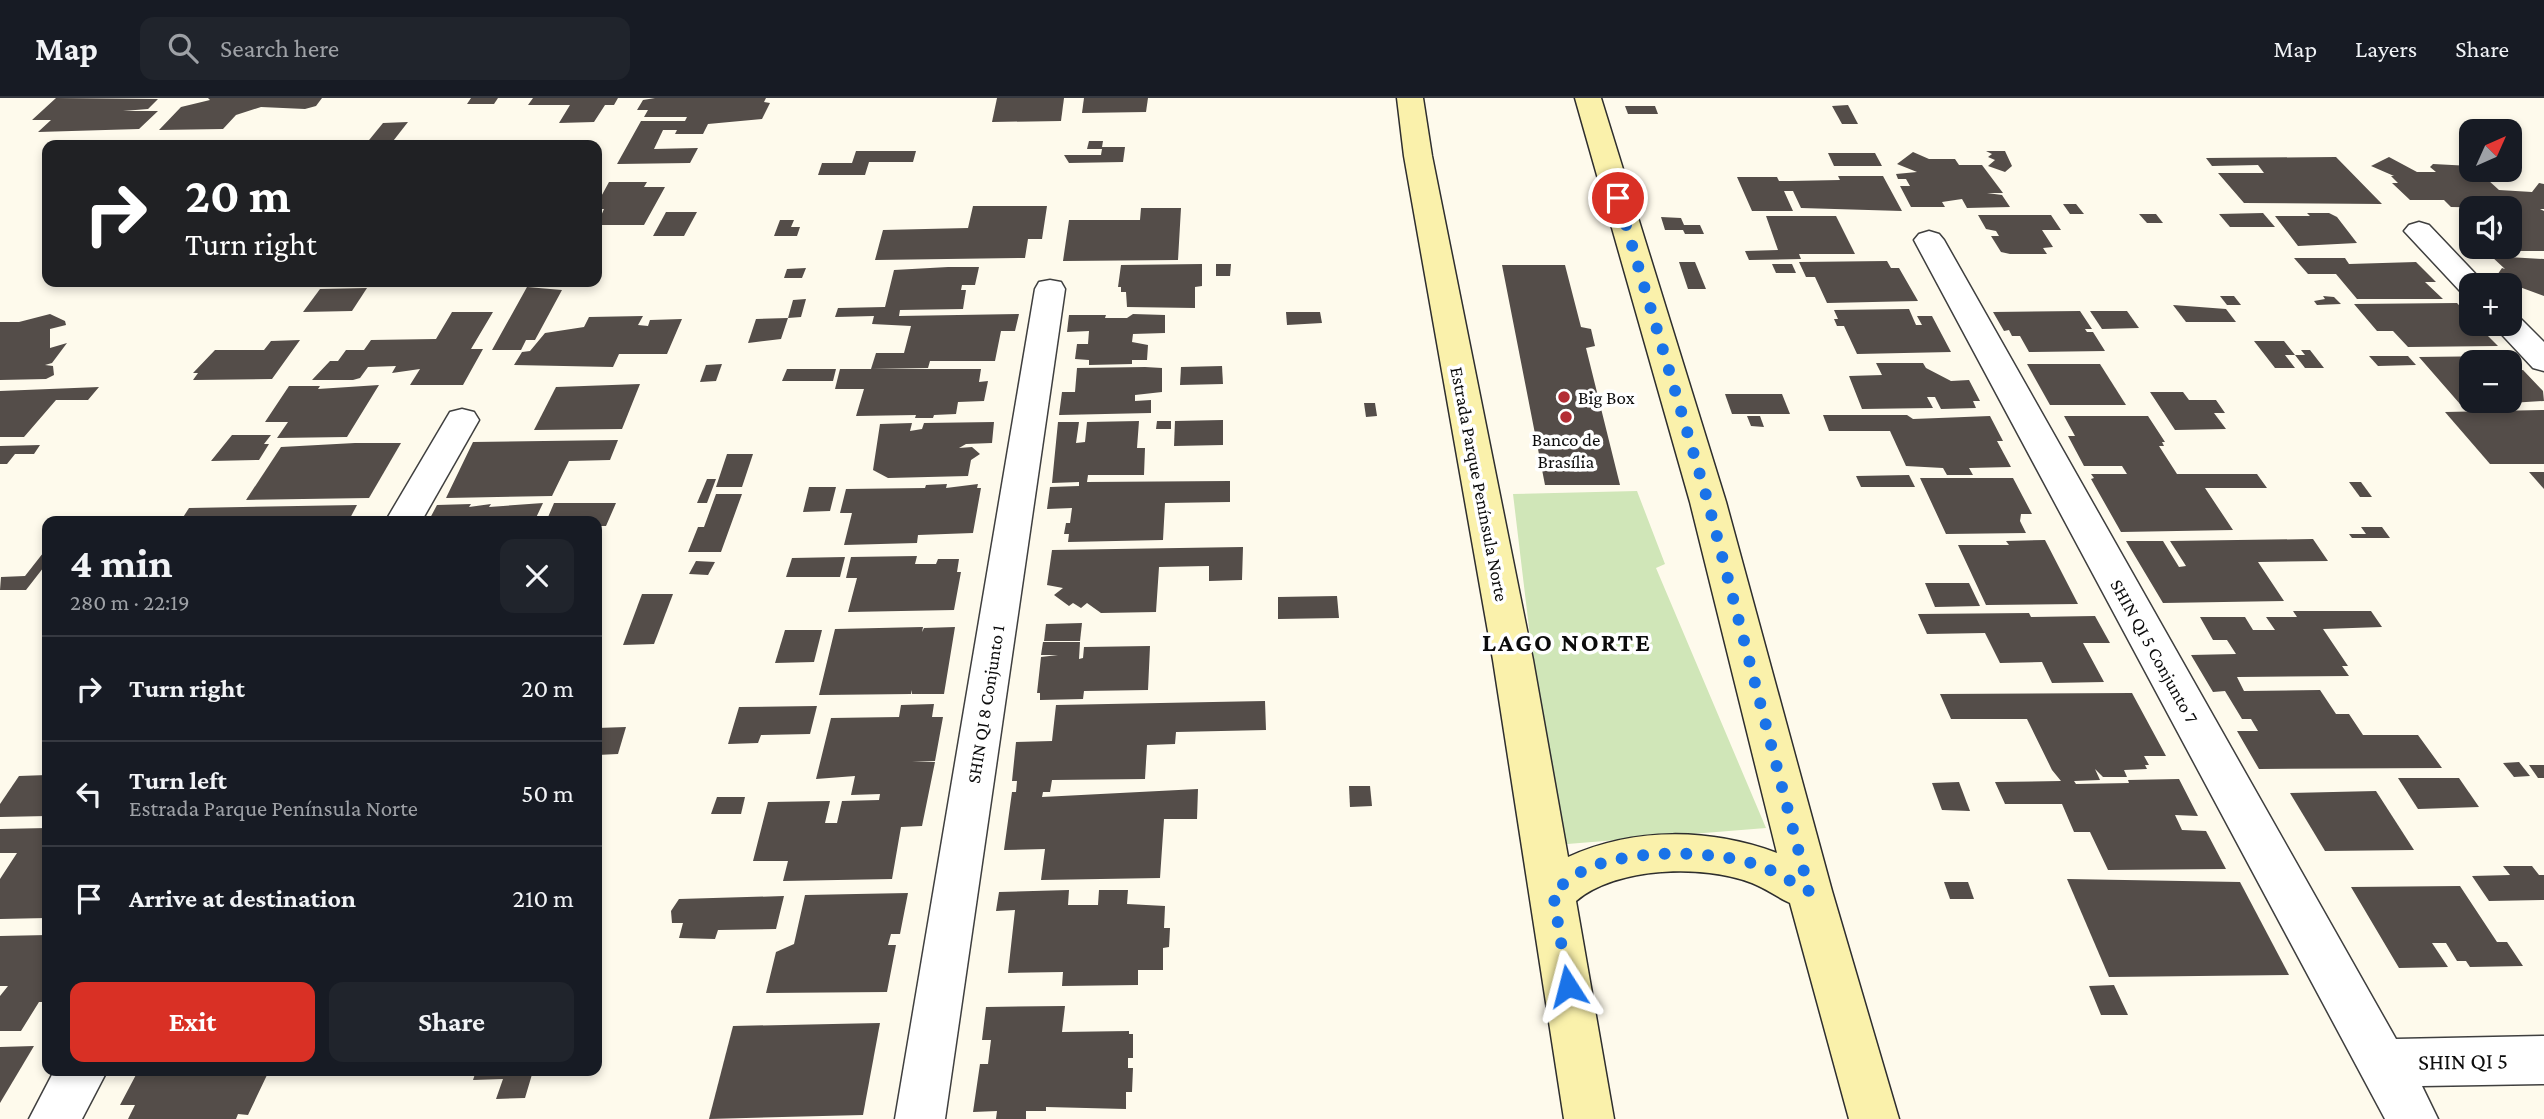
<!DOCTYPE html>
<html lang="en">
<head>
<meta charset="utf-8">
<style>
	:root { --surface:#171b24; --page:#20242c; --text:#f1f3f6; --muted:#9ea1a6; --line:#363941; --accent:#d93025 }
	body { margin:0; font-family:"Crimson Pro",serif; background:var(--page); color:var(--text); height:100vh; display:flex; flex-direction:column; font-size:26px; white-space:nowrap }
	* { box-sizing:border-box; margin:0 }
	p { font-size:23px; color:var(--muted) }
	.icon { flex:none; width:38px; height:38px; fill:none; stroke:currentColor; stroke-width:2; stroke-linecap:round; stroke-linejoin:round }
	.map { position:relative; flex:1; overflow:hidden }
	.side { position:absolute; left:42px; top:418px; width:560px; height:560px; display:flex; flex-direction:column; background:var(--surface); border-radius:14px; box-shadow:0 4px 10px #0003 }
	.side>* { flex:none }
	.guide { position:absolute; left:42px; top:42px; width:560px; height:147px; border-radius:14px; box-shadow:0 4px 10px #0003; background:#202124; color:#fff; overflow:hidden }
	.needle { width:46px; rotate:45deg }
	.fabs { position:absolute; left:2459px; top:21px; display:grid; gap:14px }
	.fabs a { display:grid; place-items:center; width:63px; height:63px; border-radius:14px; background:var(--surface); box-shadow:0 4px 10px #0003; font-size:35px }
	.pin { position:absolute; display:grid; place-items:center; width:60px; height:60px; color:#fff; margin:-30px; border:4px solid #fff; border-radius:50%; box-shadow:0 2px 7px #0007 }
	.me { position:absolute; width:77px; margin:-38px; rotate:351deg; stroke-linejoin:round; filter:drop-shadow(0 0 5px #0008) }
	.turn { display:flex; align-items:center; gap:24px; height:147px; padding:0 28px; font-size:32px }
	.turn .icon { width:91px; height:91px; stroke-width:2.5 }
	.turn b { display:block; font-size:49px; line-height:60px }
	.round { display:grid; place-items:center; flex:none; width:74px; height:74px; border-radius:14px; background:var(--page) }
	.head { display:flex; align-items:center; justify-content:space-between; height:119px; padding:0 28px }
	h1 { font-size:42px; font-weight:700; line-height:52px }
	.cta { display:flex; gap:14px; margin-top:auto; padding:14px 28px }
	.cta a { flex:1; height:80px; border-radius:14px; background:var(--accent); color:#fff; font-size:28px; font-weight:700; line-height:80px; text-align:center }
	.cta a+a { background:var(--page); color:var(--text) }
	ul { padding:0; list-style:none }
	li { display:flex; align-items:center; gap:21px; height:105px; padding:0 28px; border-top:2px solid var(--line) }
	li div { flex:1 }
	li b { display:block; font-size:26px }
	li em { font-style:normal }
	header { display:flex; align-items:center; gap:42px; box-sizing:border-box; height:98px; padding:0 35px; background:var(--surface); border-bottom:2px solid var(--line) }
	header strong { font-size:33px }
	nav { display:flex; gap:38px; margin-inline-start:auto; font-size:24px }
	.search { width:490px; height:63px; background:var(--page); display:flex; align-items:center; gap:18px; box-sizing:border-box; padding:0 24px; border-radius:14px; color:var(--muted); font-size:26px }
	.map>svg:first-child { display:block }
	.green { fill:#d0e6b8 }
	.building { fill:#544d49 }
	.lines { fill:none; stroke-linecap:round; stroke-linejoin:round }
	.minor-casing { stroke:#3f3f3f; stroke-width:3 }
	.secondary-casing { stroke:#2e2e2e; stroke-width:3 }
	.minor { fill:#fff; fill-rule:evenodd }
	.secondary { fill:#faf1ab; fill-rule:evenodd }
	.route { stroke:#1a73e8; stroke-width:12; stroke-dasharray:0 21.6 }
	.poi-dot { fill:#b32d34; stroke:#fff; stroke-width:2.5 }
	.labels { text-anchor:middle; stroke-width:7; stroke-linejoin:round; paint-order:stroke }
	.poi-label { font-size:19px; fill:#0c0c0c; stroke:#fff; text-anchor:start }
	.street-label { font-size:19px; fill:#0c0c0c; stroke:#fff }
	.near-street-label { font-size:23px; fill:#0c0c0c; stroke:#fff }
	.district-label { font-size:26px; font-weight:bold; letter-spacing:2px; fill:#0c0c0c; stroke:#fff }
</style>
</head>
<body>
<header>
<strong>Map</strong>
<div class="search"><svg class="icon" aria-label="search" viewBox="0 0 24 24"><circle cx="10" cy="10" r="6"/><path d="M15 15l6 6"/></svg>Search here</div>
<nav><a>Map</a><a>Layers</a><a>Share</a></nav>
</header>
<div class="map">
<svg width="2544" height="1021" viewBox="0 0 2544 1021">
	<rect width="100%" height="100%" fill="#fefaec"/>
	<path class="green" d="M1637 393 1665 466 1656 470 1766 730 1555 747 1513 396Z"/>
	<g class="building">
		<path d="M56 0 158 1 148 11 123 13H158L139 31 38 34 51 22H32Z"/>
		<path d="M208 0H322L316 8 305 11 261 9 236 17 223 31 159 32 181 9 210 2Z"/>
		<path d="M471 0H498L494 6H467Z"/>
		<path d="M533 0H618L614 7H605L594 24 559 25 570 7H528Z"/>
		<path d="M655 0H766L764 4 770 5 762 21 708 26 703 36H675L677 32H663L654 51 698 50 690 65 617 66 641 23H685L687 19H644L648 12H637L643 2Z"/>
		<path d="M997 0H1064L1061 23 992 24Z"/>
		<path d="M1084 0H1148L1146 14 1082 15Z"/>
		<path d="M1848 7 1858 26H1842L1832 8Z"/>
		<path d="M1625 8H1655L1658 16H1628Z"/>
		<path d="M408 24 390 47H365L383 25Z"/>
		<path d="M1089 43H1103L1102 49H1125L1123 64 1069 65 1064 57H1101L1102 51H1087Z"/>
		<path d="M856 53H916L913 64H869L865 77H818L822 65H852Z"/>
		<path d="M1986 53H2005L2012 68 2005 74 1988 68 1995 62 1988 59 1992 56Z"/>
		<path d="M1913 54 1929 61H1955L1959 67H1982L2003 95H1987L2002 97 2010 109 1967 110 1962 101 1942 104 1945 109H1911L1900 88H1910L1906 81H1898L1896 76 1917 74 1897 66Z"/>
		<path d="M1828 55H1875L1882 68H1834Z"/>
		<path d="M2336 59 2382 106 2244 105 2218 75H2264L2258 67 2212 68 2206 60Z"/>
		<path d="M2389 59 2417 74H2436L2430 69 2433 66 2471 68V72H2477L2499 92 2532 94 2539 85 2544 86V111H2540L2544 113V153H2508L2504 149H2510V110L2451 109 2444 102H2410L2392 85H2398L2391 78H2394L2371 68Z"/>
		<path d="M1838 78H1883L1902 113 1801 110 1793 93H1784L1793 113H1752L1737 79H1777L1779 83H1789L1840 82Z"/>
		<path d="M609 84H647L644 89H665L644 127H597L604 111H597V106Z"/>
		<path d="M2063 106H2076L2084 116H2070Z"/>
		<path d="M973 108H1047L1042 141H1028L1025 160 875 162 883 132 968 130Z"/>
		<path d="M1141 110H1181L1178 162 1063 163 1069 122H1140Z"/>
		<path d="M666 114H697L684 138H653Z"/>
		<path d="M2263 115 2275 129H2230L2219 116Z"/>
		<path d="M2307 115H2329L2337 119 2357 145 2298 148 2275 118H2310Z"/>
		<path d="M2139 116H2156L2163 125H2147Z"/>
		<path d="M1978 117H2051L2061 132H2042L2053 149 2043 150 2047 156H2010L2001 154 1991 138H1999L1996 133 1986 131Z"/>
		<path d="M1766 118H1836L1855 156H1799L1801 161 1749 162 1745 153 1778 152Z"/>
		<path d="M1661 119 1681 120 1684 127H1700L1704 136H1685L1683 132H1665Z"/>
		<path d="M780 122H794L791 129H800L797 138H774Z"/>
		<path d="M2491 158 2544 161V198L2495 180 2502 170 2505 171Z"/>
		<path d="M2294 160H2345L2349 166 2416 164 2436 184H2425L2443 201H2357L2336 176H2308Z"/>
		<path d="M1887 163 1891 170H1899L1918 203 1827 205 1815 179H1806L1799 164Z"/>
		<path d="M1679 164H1695L1706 191H1688Z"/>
		<path d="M1202 166V188L1195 189V210L1127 209 1126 194H1121V189H1118L1121 167Z"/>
		<path d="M1216 166H1231L1230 178H1216Z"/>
		<path d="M1772 166H1792L1796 175H1776Z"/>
		<path d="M1502 167H1565L1581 229 1591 231 1595 248 1586 250 1620 387H1545Z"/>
		<path d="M948 169H979L975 187H962L961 192H966L963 211 900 212 899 218 1019 216 1015 233H1001L995 263H930L928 270 871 271 876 255H904L911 228 872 226 874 218 835 219 838 210 885 209 894 172Z"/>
		<path d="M806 170 802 180H784L787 171Z"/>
		<path d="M527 189 562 192 535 242H526L521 252H492Z"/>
		<path d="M367 190 352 213 303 214 320 191Z"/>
		<path d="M2220 198H2234L2241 207H2227Z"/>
		<path d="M2323 198 2334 199 2341 206 2317 207 2314 203 2325 201Z"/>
		<path d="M806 201 801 219 788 220 781 241 748 245 756 221 788 220 793 202Z"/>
		<path d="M2457 205 2471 220V226H2476L2498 248 2408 249 2393 233H2377L2354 206Z"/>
		<path d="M2173 207 2226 211 2236 224H2186Z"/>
		<path d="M1909 211 1916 227H1922L1917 218H1932L1951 254 1857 256 1844 228H1837L1834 221H1838L1834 212Z"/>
		<path d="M2080 213 2092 231H2085L2087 234H2093L2105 253 2029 254 2020 238H2012L2009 232 2004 233 1993 214Z"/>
		<path d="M2090 213H2127L2139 230 2102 231Z"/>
		<path d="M452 214H493L471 251H483L463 287H410L420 271 392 275 396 268 368 269 360 280 353 282H312L330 263H338L346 252H364L371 242 436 241Z"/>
		<path d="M1286 214H1320L1322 225 1287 227Z"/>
		<path d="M50 216 65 223 66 227 50 231V250L67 245 52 265 45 267 53 268 54 277 46 281 0 282V224H19Z"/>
		<path d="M1133 216 1165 217V235L1133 236 1132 244 1148 247 1147 262H1132V266L1089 267V262L1075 261 1077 246H1088L1089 233 1067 234 1069 217H1106L1105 220H1127Z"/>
		<path d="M643 218 638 227 648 228 650 222 682 221 667 256H619L613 269 514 267 522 254 530 253 545 235 584 229 589 219Z"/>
		<path d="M300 242 272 281 193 282 198 275H193L215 252H264L271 243Z"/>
		<path d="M2254 243H2284L2295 257H2285L2295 270H2275Z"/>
		<path d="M2301 252H2310L2324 270H2305L2295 257H2305Z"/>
		<path d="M2369 258H2408L2416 267 2378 268Z"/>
		<path d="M2502 258 2507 264H2471V303L2499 305 2460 306 2419 259Z"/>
		<path d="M1876 265H1923L1926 270 1951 283 1969 282 1980 303H1973L1976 310 1941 311 1935 299H1927L1933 310 1862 311 1849 278 1882 277Z"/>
		<path d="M722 266 716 283 700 284 706 267Z"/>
		<path d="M2027 266H2100L2126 307H2050Z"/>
		<path d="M2510 267 2515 273 2523 272 2543 293 2544 303 2510 305Z"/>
		<path d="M1222 268 1223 286 1180 287 1181 269Z"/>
		<path d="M1145 269 1162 270V294L1135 297V303L1151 302V315L1059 317 1062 294H1075L1077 270Z"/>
		<path d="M787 271H836L833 283H782Z"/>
		<path d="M840 271H981L979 284 988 283 984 303 958 304 956 316 934 317 933 320H915L916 317 856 318 864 291H835Z"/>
		<path d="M640 286 622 331 534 332 556 289Z"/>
		<path d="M379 287 347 339 277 340 288 324H265L289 288H320L318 291Z"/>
		<path d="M99 289 88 302H56L24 339H0V293Z"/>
		<path d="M2150 294H2183L2189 302H2216L2225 315H2214L2226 331 2175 332Z"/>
		<path d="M1725 296H1782L1790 316H1732Z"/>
		<path d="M1364 305H1375L1377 318 1366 319Z"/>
		<path d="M2544 312V366H2490L2445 314Z"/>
		<path d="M1823 317H1907L1913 321 1990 318 2003 343H1997L2011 369 1969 370 1973 377H1947L1943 370 1906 368 1890 333H1829Z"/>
		<path d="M1747 318H1760L1764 329 1751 328Z"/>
		<path d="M2064 318H2148L2165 344H2162L2164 348H2159L2177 376H2257L2267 390H2205L2233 432 2121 434 2091 381 2094 380 2091 376H2127L2122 368H2084L2068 338H2075Z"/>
		<path d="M1223 322V347L1174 348 1175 323Z"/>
		<path d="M1139 323 1137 350H1145L1144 377H1088L1087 384 1230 383V404L1165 405 1163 442 1068 444 1069 436H1064L1066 425H1070L1072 410 1047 411 1050 389 1079 388V384L1052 385 1058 324H1079L1076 345 1085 344 1087 324Z"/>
		<path d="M1157 323H1171V331H1156Z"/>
		<path d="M994 324 992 345 966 346 959 350 972 349 980 356 971 362 968 378 888 380 873 372 880 326 912 325 910 333 922 331 924 325Z"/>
		<path d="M232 337H271L264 346H269L259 362 211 363Z"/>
		<path d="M618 342 610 362 569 363 552 398 446 400 473 344Z"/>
		<path d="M355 345H401L369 400 246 402 281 349Z"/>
		<path d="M40 347 34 356H15L7 366H0V348Z"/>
		<path d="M727 356H753L742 389H716Z"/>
		<path d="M2529 374H2544V391Z"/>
		<path d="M1909 377 1915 389H1861L1856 378Z"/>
		<path d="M1920 380H2013L2032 416H2021L2020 423 2026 435 1946 436Z"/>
		<path d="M707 381H716L707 405H697Z"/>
		<path d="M2349 384H2361L2372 399H2360Z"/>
		<path d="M947 386 946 390 978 386 977 390H981L973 435 918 437 917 445 844 447 852 415H840L846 391 925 390 926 387Z"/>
		<path d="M809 389H836L830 413 803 414Z"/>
		<path d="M716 396H742L721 454H688L698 429H704Z"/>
		<path d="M543 405 534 424H428L437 407 471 406 469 409 491 406 489 409Z"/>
		<path d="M554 405H616L606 428H597V424H546Z"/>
		<path d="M357 407 348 424H180L189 410Z"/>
		<path d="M2361 429H2382L2390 440H2352L2349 436H2366Z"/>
		<path d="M2313 441 2328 463 2258 464 2284 503 2163 505 2126 443H2163L2179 469 2186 468 2170 443Z"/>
		<path d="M2045 442 2078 506 1986 507 1958 447H2009L2006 443Z"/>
		<path d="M1243 449 1242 482 1209 483V468L1159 469 1156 514 1101 515 1087 505 1081 510 1073 505 1069 508 1054 497 1063 490 1047 487 1052 452Z"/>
		<path d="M47 450V465L26 492H0L1 479 25 478Z"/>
		<path d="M917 458 915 466H936L938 461H959L957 474H961L954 512 848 514 857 480H846L851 459Z"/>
		<path d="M845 459 840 479H786L792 460Z"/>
		<path d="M696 463 715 464 708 477 689 476Z"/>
		<path d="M1925 485H1969L1980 508 1935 509Z"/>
		<path d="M642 496H673L654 546 623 547Z"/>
		<path d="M1337 498 1339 520 1278 521V499Z"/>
		<path d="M2293 513H2371L2382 529 2323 531 2348 568H2342L2349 578 2237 579 2244 593 2320 592 2336 616H2349L2363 637H2418L2442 670 2259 671 2237 633H2258L2251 621H2242L2225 593 2213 594 2191 557 2236 556 2227 542H2213L2200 519H2245L2253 532H2275L2266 519H2297Z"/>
		<path d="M2029 515 2031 519 2095 518 2110 545H2083L2104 584 2052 585 2042 564 2000 565 1985 535 1927 536 1918 516Z"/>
		<path d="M1082 525 1080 543H1044L1046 526Z"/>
		<path d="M923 529 922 534 924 530 955 529 944 596H912L911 592V596L819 597 835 531Z"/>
		<path d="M785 532H822L814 564 775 565Z"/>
		<path d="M1043 544H1080L1079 561 1083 560 1084 549 1150 548 1148 592 1084 593 1083 601 1040 602V595H1037L1041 559 1058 557H1041Z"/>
		<path d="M2132 595 2166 658H2144L2149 667H2145L2147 671 2124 672 2127 679H2103L2095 671 2100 682 2074 683 2076 686 2129 685 2128 682 2179 681 2198 718 2175 717 2182 732 2206 733 2226 771 2108 772 2090 734H2074L2062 706H2005L1995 684 2061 683 2052 672 2027 621H1951L1940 596Z"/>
		<path d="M1265 603 1266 632 1176 634 1175 646 1147 647 1145 681 1052 682 1050 694H1043L1042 699 1198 691 1197 721H1164L1160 780 1041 782 1045 751 1004 752 1012 694H1016L1017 683H1012L1016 644 1052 643 1056 607Z"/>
		<path d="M934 606 932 619H943L935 663H912L935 664 922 728 901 729 892 781 783 783 788 763H753L768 704 830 703 825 725H837L842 703 879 702 880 696 851 697 855 678 816 681 831 620 899 619 901 607Z"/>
		<path d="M817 608 810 636 761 637 758 645 728 646 739 609Z"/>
		<path d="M626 629 618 656 597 657V630Z"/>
		<path d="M2519 664 2530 678 2514 679 2503 665Z"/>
		<path d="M2529 667H2544V680H2538Z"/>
		<path d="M47 677V718L0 719V706L19 678Z"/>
		<path d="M2398 680H2459L2479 709 2418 711Z"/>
		<path d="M1959 684 1970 713 1942 712 1932 685Z"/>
		<path d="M1349 688H1370L1372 708 1350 709Z"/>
		<path d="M2376 693 2414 752 2325 753 2290 695Z"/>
		<path d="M717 699H745L741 716H711Z"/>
		<path d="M47 730V820L0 821V781L17 755H0V731Z"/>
		<path d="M2503 768H2532L2539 777H2544V802L2489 803 2472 778 2510 777Z"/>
		<path d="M2067 781 2240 784 2289 877 2109 879Z"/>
		<path d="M1944 784H1968L1974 801H1950Z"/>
		<path d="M2460 788 2497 844H2507L2523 868 2470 869 2466 863H2457L2446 845H2432L2448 869 2399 870 2351 789Z"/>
		<path d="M1069 792 1068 807H1098L1099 792H1128L1127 806 1165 808 1164 830H1170L1169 849 1163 850V872H1138V887L1062 888 1063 874 1008 875 1015 812 996 813 999 794Z"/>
		<path d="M908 795 900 836H891L888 847H896L887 894 766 895 776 854 794 846 805 797Z"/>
		<path d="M784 798 776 831 718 832 715 841 679 840 683 825H672L671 813 679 801Z"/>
		<path d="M47 837V904H39L21 933H0V898L8 888H0V838Z"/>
		<path d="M2114 887 2128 917H2101L2089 888Z"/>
		<path d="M1065 908 1062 934 1129 933V936H1133V960H1128V970H1133L1132 994H1126V1011L1046 1009V1013H1026V1021H996L997 1013 973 1014 980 966H988L991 942H982L986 909Z"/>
		<path d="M880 925 863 1017 709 1021 733 928Z"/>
		<path d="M34 948 0 1005V949Z"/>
		<path d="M138 973H362L361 976 267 977 248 1017 238 1016 236 1021H128L135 1007H120Z"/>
		<path d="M476 973H533L525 1000 496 1001 503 981 473 982Z"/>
	</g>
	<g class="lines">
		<defs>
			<g id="minor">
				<path d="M2419 124 2429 127 2486 187H2471V196L2460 193 2404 133 2409 127Z"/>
				<path d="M1929 133 1939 136 1944 142 2396 941 2544 938V986L2422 988 2438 1021H2385L1914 142 1919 136Z"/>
				<path d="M1050 182 1061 184 1065 191 945 1021H895L1035 191 1039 184Z"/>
				<path d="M2510 217 2519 219 2544 244V273L2533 270 2492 226H2510Z"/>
				<path d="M462 311 474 314 479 322 421 424H385L450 314Z"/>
				<path d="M54 973H107L82 1021H29Z"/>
			</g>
			<path id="secondary" d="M1397 0H1423L1432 58 1533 562 1568 759C1634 729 1710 730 1777 755L1690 404 1575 0H1601L1726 404 1832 793 1899 1021H1849L1790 805C1777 799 1765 790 1752 785 1703 766 1616 769 1576 803L1614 1021H1564L1493 562 1404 58Z"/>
		</defs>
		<use href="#minor" class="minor-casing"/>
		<use href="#secondary" class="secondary-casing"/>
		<use href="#minor" class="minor"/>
		<use href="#secondary" class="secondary"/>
	</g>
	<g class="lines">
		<path class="route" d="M1568 888 1553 794C1561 788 1570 780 1579 775 1621 750 1716 751 1760 768 1777 774 1793 785 1809 793L1708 404 1618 100"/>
	</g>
	<g class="poi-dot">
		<circle cx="1564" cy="299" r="7"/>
		<circle cx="1566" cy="319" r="7"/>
	</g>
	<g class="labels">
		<g class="poi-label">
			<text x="1578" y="306">Big Box</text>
			<text x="1566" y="348" text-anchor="middle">Banco de<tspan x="1566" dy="22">Brasília</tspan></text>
		</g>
		<g class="street-label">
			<text transform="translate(1480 386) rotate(79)" y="7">Estrada Parque Península Norte</text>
			<text transform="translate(2155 553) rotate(61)" y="7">SHIN QI 5 Conjunto 7</text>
			<text transform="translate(985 606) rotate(-81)" y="7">SHIN QI 8 Conjunto 1</text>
		</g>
		<g class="near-street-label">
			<text transform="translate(2463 963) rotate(-1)" y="8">SHIN QI 5</text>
		</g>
		<g class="district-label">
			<text x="1567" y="553">LAGO NORTE</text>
		</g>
	</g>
</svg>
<div class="fabs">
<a><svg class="needle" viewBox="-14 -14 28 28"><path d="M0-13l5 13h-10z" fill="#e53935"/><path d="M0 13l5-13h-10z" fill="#9ea1a6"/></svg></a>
<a><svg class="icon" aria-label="sound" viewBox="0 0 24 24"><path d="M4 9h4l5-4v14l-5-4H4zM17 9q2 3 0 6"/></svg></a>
<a>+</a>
<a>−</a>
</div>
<div class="pin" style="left:1618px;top:100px;background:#d93025"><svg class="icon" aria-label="arrive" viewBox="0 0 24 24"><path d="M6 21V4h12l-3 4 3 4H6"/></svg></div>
<svg class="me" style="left:1568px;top:888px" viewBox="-20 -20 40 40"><path d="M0-17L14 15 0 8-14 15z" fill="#1a73e8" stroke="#fff" stroke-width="4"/></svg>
<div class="guide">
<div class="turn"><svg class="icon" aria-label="right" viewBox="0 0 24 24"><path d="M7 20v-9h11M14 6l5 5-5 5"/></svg><div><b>20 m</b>Turn right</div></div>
</div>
<section class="side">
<div class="head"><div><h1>4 min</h1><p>280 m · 22:19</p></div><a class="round"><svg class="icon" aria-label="close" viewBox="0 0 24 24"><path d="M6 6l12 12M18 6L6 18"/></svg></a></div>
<ul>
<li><svg class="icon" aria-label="right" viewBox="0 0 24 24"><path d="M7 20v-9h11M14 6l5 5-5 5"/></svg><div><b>Turn right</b></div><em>20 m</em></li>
<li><svg class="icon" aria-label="left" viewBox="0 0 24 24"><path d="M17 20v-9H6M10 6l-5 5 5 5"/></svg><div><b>Turn left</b><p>Estrada Parque Península Norte</p></div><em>50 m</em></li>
<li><svg class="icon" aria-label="arrive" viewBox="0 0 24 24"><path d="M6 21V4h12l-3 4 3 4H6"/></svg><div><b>Arrive at destination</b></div><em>210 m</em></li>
</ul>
<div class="cta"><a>Exit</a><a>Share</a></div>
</section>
</div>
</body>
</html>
